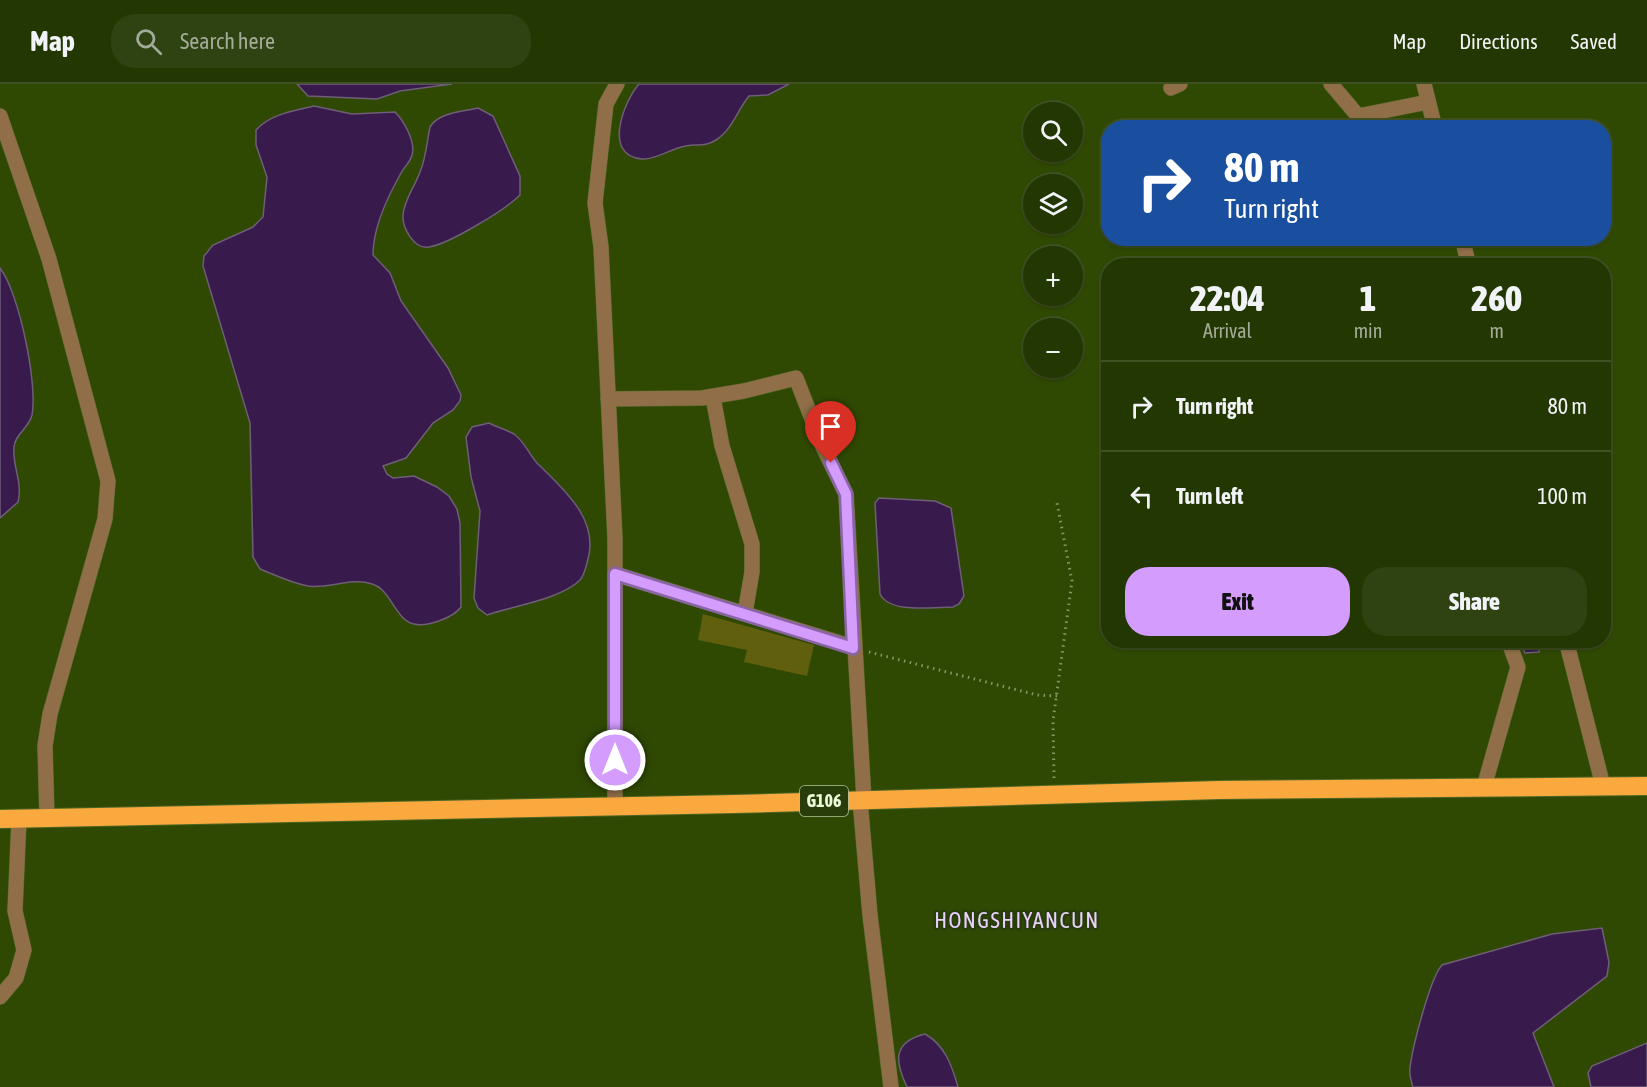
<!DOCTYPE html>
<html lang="en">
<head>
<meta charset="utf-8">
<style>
	:root { --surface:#233702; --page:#2f4211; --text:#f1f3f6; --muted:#a3ac99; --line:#405124; --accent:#d39cfd }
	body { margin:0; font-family:"Asap Condensed",sans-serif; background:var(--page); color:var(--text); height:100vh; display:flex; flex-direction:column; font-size:22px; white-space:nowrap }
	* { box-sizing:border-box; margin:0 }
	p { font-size:20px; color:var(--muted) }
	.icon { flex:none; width:33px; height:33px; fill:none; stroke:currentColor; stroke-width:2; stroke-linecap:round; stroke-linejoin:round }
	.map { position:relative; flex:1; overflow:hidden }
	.drawer { position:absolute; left:1101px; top:174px; width:510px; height:390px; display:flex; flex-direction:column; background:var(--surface); border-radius:24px; box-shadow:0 2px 4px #0004,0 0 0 2px var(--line) }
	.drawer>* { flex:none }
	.top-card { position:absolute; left:1101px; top:36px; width:510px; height:126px; border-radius:24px; box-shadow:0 2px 4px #0004,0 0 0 2px var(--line); background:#1a4fa0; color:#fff; overflow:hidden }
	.tools { position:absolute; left:1023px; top:18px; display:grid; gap:12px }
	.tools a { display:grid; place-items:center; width:60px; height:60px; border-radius:50%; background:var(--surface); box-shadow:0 2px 4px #0004,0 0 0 2px var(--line); font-size:30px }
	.pin { position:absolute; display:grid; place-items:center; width:51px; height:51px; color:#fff; margin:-62px -26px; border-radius:50% 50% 50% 0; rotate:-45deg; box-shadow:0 0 6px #0007 }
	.pin .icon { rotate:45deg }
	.me { position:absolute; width:66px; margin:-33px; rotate:0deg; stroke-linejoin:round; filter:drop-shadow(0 0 4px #0008) }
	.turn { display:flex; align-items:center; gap:21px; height:126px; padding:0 24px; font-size:27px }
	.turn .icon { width:78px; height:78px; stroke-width:2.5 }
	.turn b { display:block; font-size:42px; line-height:51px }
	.eta { display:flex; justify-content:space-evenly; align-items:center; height:102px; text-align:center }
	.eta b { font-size:36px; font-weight:800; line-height:42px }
	.cta { display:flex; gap:12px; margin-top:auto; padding:12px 24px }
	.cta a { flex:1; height:69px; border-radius:24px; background:var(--accent); color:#111; font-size:24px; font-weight:800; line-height:69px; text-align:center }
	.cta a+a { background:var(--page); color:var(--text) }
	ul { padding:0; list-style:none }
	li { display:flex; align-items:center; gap:18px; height:90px; padding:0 24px; border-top:2px solid var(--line) }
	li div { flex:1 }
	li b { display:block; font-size:22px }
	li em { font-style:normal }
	header { display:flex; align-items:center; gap:36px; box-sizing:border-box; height:84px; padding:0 30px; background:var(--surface); border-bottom:2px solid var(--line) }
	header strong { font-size:28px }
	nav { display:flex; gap:33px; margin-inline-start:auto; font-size:21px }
	.search { width:420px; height:54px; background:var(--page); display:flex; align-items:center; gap:15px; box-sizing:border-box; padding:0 21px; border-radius:24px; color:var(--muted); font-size:22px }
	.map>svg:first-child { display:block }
	.water { fill:#381b4c; stroke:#6e5e77; stroke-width:1.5 }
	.building { fill:#5f5f0d }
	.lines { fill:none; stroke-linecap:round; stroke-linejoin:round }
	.minor-casing { stroke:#4d6625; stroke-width:16 }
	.highway-casing { stroke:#4d6625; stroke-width:20 }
	.path { stroke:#849a64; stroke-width:3; stroke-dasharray:1.5 4.5; stroke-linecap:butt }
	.minor { stroke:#8f6e48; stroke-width:15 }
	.highway { stroke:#faa93e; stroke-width:18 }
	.route-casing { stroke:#8965a4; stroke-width:15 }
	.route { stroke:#d39cfd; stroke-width:10 }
	.labels { text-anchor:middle; stroke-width:5; stroke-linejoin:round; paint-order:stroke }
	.shield { fill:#293d0b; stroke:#b1c39c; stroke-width:1.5 }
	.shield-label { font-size:18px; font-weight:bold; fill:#ebfcda }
	.quarter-label { font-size:22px; letter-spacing:1.5px; fill:#e9d3fc; stroke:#293d0b }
</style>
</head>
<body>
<header>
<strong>Map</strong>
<div class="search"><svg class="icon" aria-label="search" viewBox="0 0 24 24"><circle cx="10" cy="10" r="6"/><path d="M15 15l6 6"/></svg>Search here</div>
<nav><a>Map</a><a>Directions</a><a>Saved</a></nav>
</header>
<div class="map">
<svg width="1647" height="1003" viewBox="0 0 1647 1003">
	<rect width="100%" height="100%" fill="#2f4903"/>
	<g class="water">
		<path d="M297 0H452L400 7 377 15 308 12Z"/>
		<path d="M639 0H789L768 11 749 12C738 25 732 46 716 56 705 63 698 60 686 62 671 64 657 76 642 75 602 72 624 17 639 0Z"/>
		<path d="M314 22 352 30 395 28C404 37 416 58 412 71 410 79 403 84 400 91 387 114 373 145 373 171L390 189 401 217 448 284 461 311 460 317 453 326 433 339 406 374 383 382 387 390 393 394 414 392 437 403 449 412 457 425 460 439 461 523C453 534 427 543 414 540 395 536 391 505 372 500 352 493 328 505 308 502 291 499 275 491 260 485L253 473 250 339 203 182 204 172 213 161 253 143 263 133 267 93 256 61V46C270 30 294 27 314 22Z"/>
		<path d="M478 24 493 32 520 92V111C505 126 449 160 429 163 414 166 402 143 403 131 404 116 415 102 420 88 426 74 427 57 430 43 439 28 462 28 478 24Z"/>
		<path d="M0 184C19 208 38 301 32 331 29 344 15 350 14 363 12 382 23 398 18 418L0 434Z"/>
		<path d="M489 339C497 343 507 346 514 350 524 357 529 370 537 379 562 404 599 434 588 475 586 482 585 490 580 496 561 515 513 522 487 531L478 524 474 514 480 427 471 393 466 353 472 343Z"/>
		<path d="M879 414 935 417 951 424 964 512 959 520 953 523C933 523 890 530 880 510L875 419Z"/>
		<path d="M1108 417V465L1101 437Z"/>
		<path d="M1549 557 1539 561V568L1525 569 1519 557Z"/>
		<path d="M1602 844 1609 878 1607 892 1533 949 1554 1003H1413C1411 997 1409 991 1410 984 1412 965 1430 894 1442 881L1552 850Z"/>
		<path d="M925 950C945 961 952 982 958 1003H907C895 978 892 958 925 950Z"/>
		<path d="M1647 959V1003H1591L1588 989 1592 982Z"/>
	</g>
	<path class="building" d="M703 530 814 561 807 592 744 578 747 566 698 556Z"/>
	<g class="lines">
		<defs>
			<g id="minor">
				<path d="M1331 0 1358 32 1428 18"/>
				<path d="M1424 0 1435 44"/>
				<path d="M1171 4 1180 0"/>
				<path d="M0 32 49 175 108 397 105 435 50 630 45 662 47 734"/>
				<path d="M1462 154 1469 182"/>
				<path d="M713 313 722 362 752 460V488L745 529"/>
				<path d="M608 315 702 314 744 307 796 294 823 363 846 410 864 716"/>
				<path d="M615 490 853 563"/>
				<path d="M1566 556 1603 702"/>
				<path d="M1484 703 1518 583 1508 556"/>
				<path d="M860 716 870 831 891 1003"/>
				<path d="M615 723V455L601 163 595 119 606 20 617 0"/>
				<path d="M0 913 16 894 24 866 15 827 19 735"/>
			</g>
			<path id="highway" d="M0 735 734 720 1219 706 1647 702"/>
		</defs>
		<use href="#minor" class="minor-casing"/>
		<use href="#highway" class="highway-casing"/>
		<g class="path">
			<path d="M869 568 1037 611 1057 612"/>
			<path d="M1054 694 1053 637 1072 497 1057 419"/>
		</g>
		<use href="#minor" class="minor"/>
		<use href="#highway" class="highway"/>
	</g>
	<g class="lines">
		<defs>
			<path id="route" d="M615 676V490L853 564 846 410 831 379"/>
		</defs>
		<use href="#route" class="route-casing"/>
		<use href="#route" class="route"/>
	</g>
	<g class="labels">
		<rect class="shield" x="800" y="702" width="48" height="30" rx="4.5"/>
		<g class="shield-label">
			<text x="824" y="723">G106</text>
		</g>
		<g class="quarter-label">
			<text x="1017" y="844">HONGSHIYANCUN</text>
		</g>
	</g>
</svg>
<div class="tools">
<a><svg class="icon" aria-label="search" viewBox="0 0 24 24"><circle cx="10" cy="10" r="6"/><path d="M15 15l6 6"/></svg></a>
<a><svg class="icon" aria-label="layers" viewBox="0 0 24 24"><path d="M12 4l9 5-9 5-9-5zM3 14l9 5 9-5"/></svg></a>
<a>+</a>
<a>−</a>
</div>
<div class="pin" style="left:831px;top:379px;background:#d93025"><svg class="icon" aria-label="arrive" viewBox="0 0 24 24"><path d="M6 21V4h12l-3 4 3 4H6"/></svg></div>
<svg class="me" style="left:615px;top:676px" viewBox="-20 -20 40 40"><circle r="17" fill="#d39cfd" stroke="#fff" stroke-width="3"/><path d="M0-11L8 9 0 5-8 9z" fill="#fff"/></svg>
<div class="top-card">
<div class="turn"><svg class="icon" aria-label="right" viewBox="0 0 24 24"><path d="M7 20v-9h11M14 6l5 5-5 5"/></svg><div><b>80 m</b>Turn right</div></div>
</div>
<section class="drawer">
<div class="eta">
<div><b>22:04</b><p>Arrival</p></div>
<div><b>1</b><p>min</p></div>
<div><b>260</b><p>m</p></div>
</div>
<ul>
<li><svg class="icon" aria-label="right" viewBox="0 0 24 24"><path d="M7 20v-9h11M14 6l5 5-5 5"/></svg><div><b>Turn right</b></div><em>80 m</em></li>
<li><svg class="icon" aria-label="left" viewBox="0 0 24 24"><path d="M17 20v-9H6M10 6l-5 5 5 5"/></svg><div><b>Turn left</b></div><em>100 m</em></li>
</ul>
<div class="cta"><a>Exit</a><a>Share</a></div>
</section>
</div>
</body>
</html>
